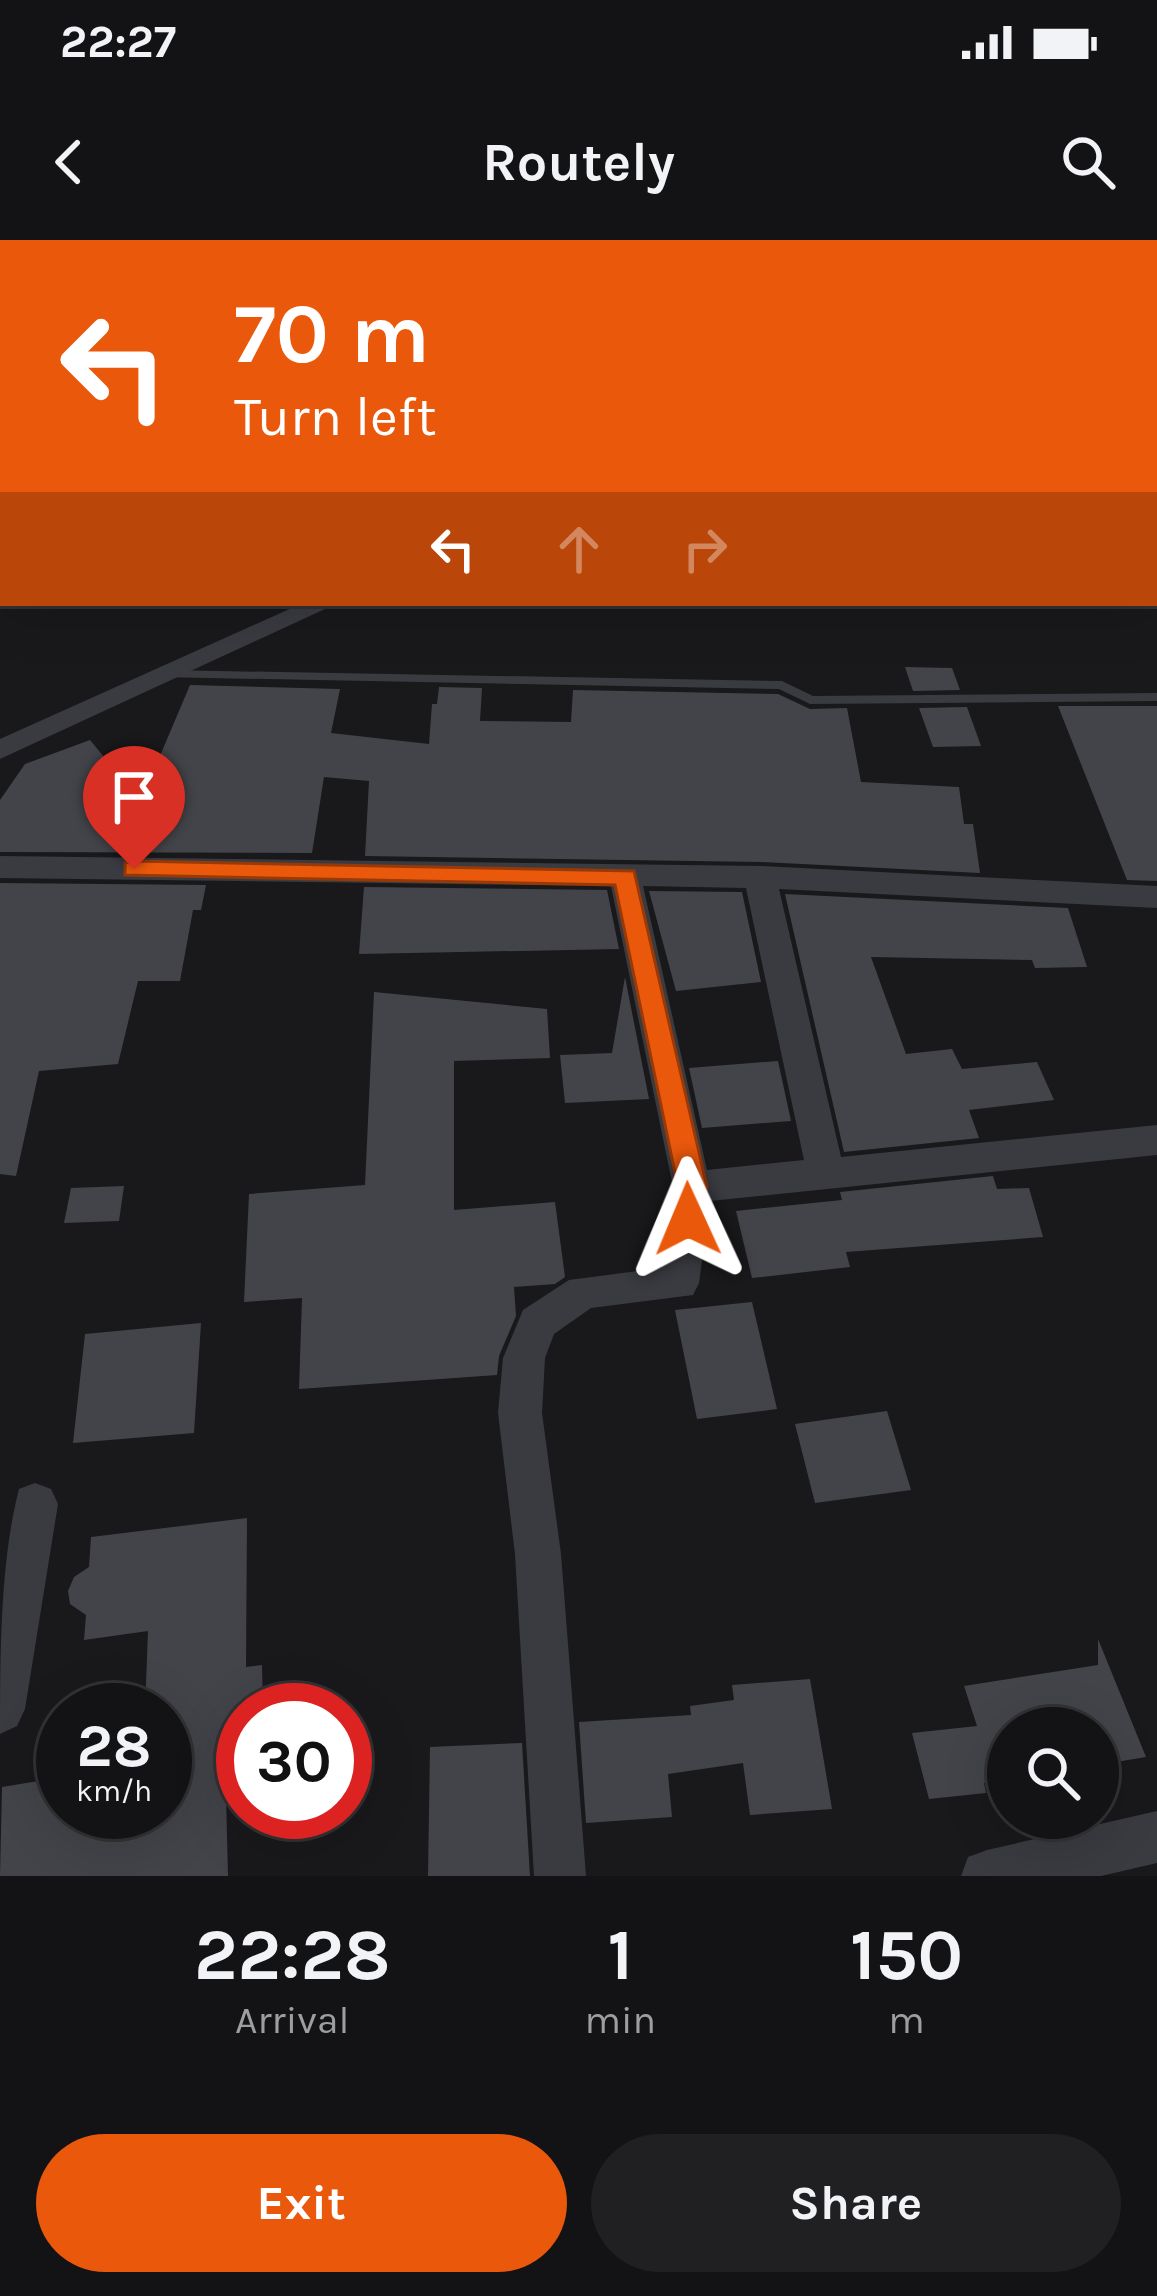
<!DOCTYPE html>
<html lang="en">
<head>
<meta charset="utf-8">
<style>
	:root { --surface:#131315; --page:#202022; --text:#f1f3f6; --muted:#9d9ea0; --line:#323234; --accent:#ea580c }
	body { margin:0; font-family:Karla,sans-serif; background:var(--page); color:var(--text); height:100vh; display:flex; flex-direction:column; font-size:45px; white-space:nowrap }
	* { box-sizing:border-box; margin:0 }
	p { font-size:39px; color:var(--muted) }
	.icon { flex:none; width:66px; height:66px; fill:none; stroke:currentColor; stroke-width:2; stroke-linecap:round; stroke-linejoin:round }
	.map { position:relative; height:1636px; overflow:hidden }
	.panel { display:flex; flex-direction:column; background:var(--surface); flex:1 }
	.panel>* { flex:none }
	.banner { position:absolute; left:0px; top:0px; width:1158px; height:366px; box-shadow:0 12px 48px #0002,0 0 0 3px var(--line); background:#ea580c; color:#fff; overflow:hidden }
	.fabs { position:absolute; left:987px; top:1467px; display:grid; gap:24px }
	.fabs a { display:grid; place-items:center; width:132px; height:132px; border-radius:50%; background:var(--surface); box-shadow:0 12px 48px #0002,0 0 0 3px var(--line); font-size:60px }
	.speed { position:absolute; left:36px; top:1443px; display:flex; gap:24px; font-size:60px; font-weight:700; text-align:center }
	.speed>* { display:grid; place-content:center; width:156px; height:156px; border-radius:50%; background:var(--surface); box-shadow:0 12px 48px #0002,0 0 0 3px var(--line); line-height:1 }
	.speed small { font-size:30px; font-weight:400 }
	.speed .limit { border:18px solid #d22; background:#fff; color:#111 }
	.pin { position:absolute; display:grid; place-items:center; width:102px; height:102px; color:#fff; margin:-123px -51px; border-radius:50% 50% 50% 0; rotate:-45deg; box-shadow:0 0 12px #0007 }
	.pin .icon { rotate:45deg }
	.me { position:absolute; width:132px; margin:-66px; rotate:359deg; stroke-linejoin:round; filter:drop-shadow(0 0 9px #0008) }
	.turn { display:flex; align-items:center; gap:42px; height:252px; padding:0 36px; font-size:54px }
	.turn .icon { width:156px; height:156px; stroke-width:2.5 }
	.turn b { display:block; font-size:84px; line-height:102px }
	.lanes { display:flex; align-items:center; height:114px; padding:0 36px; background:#0003; justify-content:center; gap:60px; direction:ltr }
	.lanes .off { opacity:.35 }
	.eta { display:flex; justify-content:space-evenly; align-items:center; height:204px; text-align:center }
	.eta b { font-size:72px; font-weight:700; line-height:84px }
	.cta { display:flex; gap:24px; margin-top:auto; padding:24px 36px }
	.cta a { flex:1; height:138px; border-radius:72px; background:var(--accent); color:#fff; font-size:48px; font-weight:700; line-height:138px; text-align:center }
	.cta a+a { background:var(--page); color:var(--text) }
	.status { display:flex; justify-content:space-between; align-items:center; height:84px; padding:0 60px; background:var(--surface); direction:ltr }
	.status svg { height:33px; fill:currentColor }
	header { display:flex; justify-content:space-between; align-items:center; height:156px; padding:0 36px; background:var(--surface); font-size:54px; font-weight:700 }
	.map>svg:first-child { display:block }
	.building { fill:#434449 }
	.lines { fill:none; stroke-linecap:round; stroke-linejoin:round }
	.service { fill:#3a3b41; fill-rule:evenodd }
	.minor { fill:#3a3b41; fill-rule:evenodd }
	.route { fill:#ea580c; stroke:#983908; stroke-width:3 }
</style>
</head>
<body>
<div class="status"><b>22:27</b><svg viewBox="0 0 49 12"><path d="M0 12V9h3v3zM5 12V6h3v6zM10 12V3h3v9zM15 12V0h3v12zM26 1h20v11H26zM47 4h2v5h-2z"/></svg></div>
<header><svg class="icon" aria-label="back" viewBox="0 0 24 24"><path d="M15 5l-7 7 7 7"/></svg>Routely<svg class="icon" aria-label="search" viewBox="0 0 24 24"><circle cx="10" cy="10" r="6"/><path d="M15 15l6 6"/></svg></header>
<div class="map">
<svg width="1157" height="1636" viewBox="0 0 1157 1636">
	<rect width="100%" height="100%" fill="#19191c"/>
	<g class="building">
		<path d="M905 427 952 428 960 450 913 451Z"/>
		<path d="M190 445 340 449 331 493 429 504 432 464H437L439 447 482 448 480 481 571 482 573 450 778 454 810 469 847 468 861 542 959 547 964 584H973L980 633 760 622 365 616 369 541 324 537 312 613 0 612V560L25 524 90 500 114 529 154 530Z"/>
		<path d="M1058 466H1157V641L1127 640Z"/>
		<path d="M967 467 981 506 933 507 919 468Z"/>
		<path d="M0 643 206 645 201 670H193L180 741H138L118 824 39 831 16 936 0 934Z"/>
		<path d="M364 647 607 650 619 709 359 714Z"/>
		<path d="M649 651 742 652 761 742 676 751Z"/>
		<path d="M785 654 1068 668 1087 727 1035 728 1032 720 871 717 906 814 952 809 962 829 1037 822 1054 860 969 870 979 898 844 912Z"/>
		<path d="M625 737 649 859 565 863 560 815 612 813Z"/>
		<path d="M374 752 547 769 550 818 454 821V970L555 962 565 1037 555 1044 514 1047 516 1076 499 1116 497 1135 299 1149 302 1058 244 1062 249 954 365 945Z"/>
		<path d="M778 821 791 881 702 888 689 828Z"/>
		<path d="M993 936 997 949 1029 948 1043 997 846 1012 850 1027 752 1038 736 971 842 960 840 952Z"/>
		<path d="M124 946 119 981 64 983 71 948Z"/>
		<path d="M752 1062 777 1169 697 1179 675 1070Z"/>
		<path d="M201 1083 194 1193 73 1203 85 1094Z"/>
		<path d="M887 1171 911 1250 815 1263 795 1184Z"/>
		<path d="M247 1278 246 1427 262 1425 263 1470H243V1552L226 1555 228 1636H0L2 1547 63 1537V1572H165V1470H145L148 1391 84 1400 86 1375 70 1364 68 1351 74 1337 89 1327 91 1297Z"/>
		<path d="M1098 1399 1146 1517 1098 1525V1488H1008V1557L1000 1558 995 1541 984 1543 986 1553 929 1559 912 1493 977 1486 964 1446 1098 1425Z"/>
		<path d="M810 1439 832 1569 750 1575 743 1523 668 1534 672 1577 586 1583 579 1482 691 1475 690 1466 734 1460 732 1445Z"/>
		<path d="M522 1503 530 1636H428L430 1507Z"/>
	</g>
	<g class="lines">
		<path class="service" d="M164 430 782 441 813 456 1157 453V461L810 464 779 449 159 437V431Z"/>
		<g class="minor">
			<path d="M824 0H844L845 3H825Z"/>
			<rect x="0" y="46" width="3" height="12"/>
			<rect x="1155" y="63" width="2" height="13"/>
			<rect x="0" y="165" width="3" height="14"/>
			<rect x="1155" y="255" width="2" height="16"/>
			<path d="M303 363H338L0 519V499Z"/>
			<path d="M0 616 760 626 1157 646V668L779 649 841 917 1157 885V915L710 961 699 1043 693 1055 591 1068 554 1094 545 1118 542 1173 561 1314 586 1636H534L515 1314 498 1173 503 1118 523 1070 569 1040 661 1028 673 947 611 646 0 638ZM643 646 746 648 804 920 707 930Z"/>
			<path d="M35 1243 51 1249 58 1264 25 1469 17 1486 0 1494C0 1416 0 1322 19 1249Z"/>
			<path d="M1157 1571V1623L1101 1636H961L968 1617 987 1610Z"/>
		</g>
	</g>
	<path class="route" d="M134 621 634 631 707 947 698 987H677L673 979 678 947 615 645 125 635V623Z"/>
</svg>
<div class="fabs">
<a><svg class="icon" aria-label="search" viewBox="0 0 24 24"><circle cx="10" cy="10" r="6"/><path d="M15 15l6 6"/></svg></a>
</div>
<div class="speed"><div>28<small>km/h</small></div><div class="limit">30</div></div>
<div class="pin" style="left:134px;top:629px;background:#d93025"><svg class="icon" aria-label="arrive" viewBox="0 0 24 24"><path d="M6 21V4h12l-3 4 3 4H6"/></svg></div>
<svg class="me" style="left:688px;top:979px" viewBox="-20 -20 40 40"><path d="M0-17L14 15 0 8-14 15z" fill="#ea580c" stroke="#fff" stroke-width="4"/></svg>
<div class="banner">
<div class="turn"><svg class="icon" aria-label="left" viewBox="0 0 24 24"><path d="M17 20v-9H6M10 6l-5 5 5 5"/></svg><div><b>70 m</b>Turn left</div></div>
<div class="lanes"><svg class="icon" aria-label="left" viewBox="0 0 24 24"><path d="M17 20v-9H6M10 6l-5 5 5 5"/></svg><svg class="icon off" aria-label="ahead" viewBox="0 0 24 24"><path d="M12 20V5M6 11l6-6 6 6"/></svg><svg class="icon off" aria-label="right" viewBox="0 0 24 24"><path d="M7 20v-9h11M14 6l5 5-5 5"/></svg></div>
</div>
</div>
<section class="panel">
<div class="eta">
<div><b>22:28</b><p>Arrival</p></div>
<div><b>1</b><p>min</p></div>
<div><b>150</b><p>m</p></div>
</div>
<div class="cta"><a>Exit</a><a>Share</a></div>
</section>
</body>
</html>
